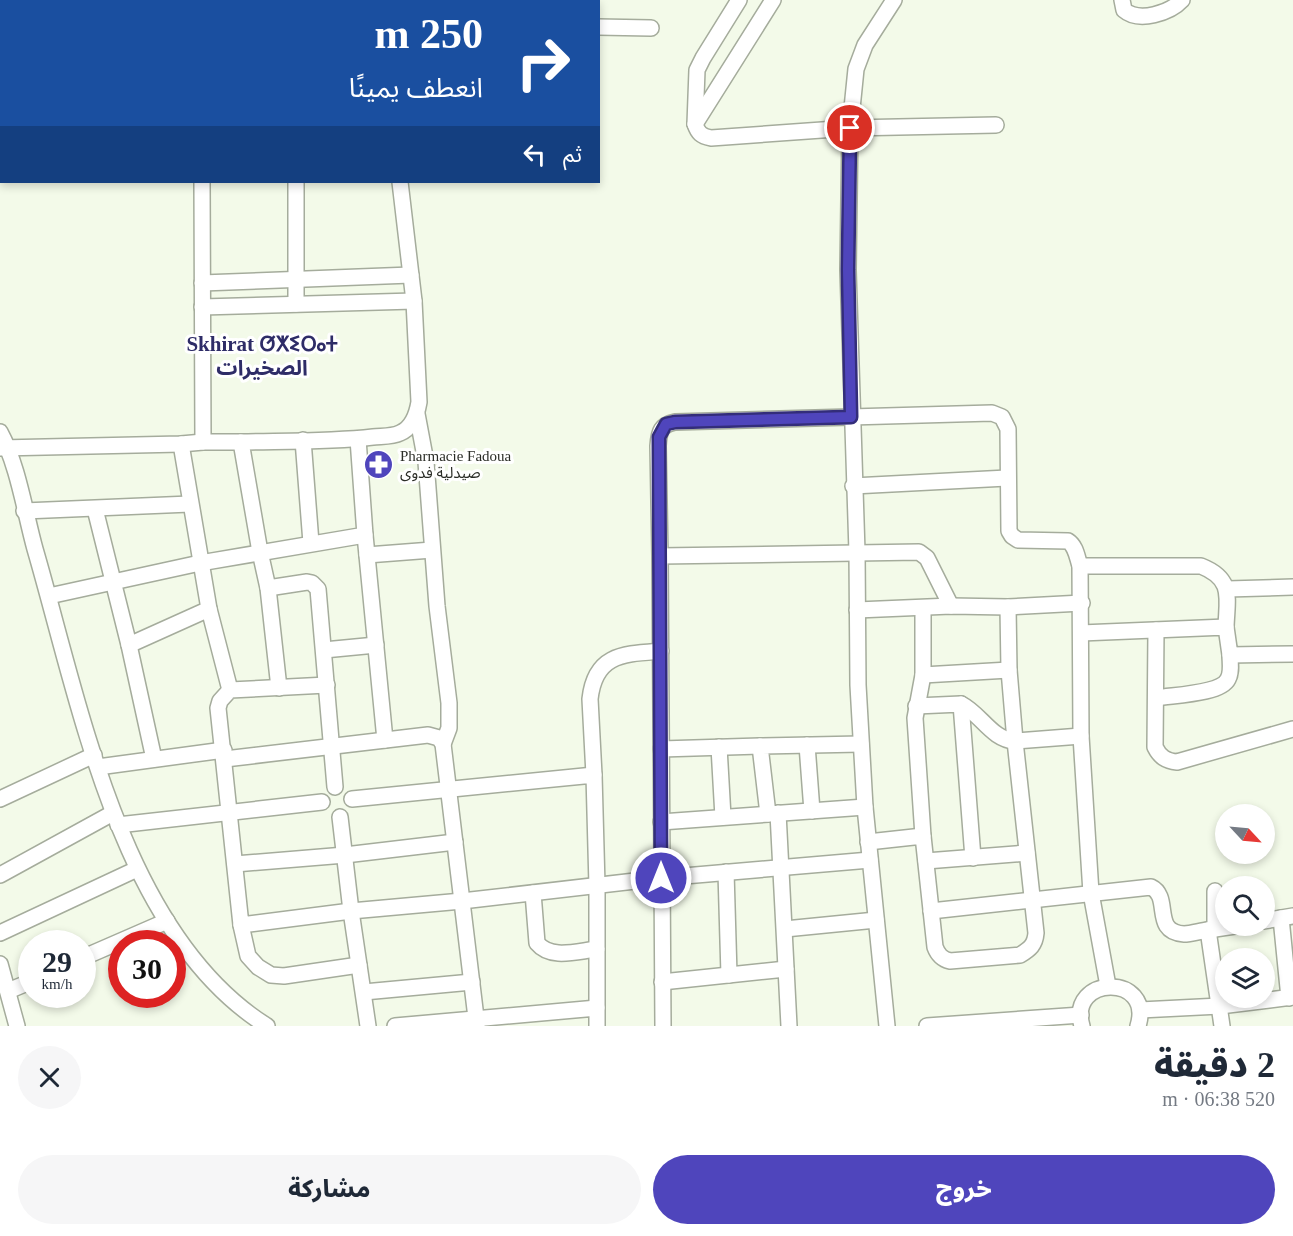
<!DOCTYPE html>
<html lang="ar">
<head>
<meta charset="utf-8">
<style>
	:root { --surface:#fff; --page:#f6f6f7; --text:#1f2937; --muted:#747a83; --accent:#4f45bc }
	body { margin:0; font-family:"Times New Roman","Noto Sans Arabic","Noto Sans Tifinagh",serif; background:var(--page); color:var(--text); direction:rtl; height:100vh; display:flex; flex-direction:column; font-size:22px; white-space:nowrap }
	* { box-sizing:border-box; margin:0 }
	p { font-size:20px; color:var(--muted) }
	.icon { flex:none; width:33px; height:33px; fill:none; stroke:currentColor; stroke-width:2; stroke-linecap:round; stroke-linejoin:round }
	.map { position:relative; height:1026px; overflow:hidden; direction:ltr }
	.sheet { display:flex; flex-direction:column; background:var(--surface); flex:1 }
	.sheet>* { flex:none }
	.guide { position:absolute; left:0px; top:0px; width:600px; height:183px; box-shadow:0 3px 9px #0003; direction:rtl; background:#1a4fa0; color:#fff; overflow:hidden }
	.needle { width:39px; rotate:116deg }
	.fabs { position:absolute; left:1215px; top:804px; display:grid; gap:12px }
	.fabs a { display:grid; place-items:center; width:60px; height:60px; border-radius:50%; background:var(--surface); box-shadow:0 3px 9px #0003; font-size:30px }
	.speed { position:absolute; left:18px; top:930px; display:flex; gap:12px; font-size:30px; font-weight:700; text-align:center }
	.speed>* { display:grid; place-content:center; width:78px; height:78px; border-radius:50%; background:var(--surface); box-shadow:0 3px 9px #0003; line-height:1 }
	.speed small { font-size:15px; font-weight:400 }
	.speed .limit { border:9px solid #d22; background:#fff; color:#111 }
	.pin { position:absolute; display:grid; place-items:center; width:51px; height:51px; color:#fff; margin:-26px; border:3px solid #fff; border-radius:50%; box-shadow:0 2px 6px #0007 }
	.me { position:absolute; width:66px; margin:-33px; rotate:0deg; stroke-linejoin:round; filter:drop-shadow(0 0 4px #0008) }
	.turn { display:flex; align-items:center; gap:21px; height:126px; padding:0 18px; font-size:27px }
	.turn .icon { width:78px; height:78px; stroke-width:2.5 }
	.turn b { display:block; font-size:42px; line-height:51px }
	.then { display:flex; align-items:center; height:57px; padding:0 18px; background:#0003; gap:12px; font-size:22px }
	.round { display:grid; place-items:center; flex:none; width:63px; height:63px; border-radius:32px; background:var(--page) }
	.overview { display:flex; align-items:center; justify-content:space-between; height:102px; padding:0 18px }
	h1 { font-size:36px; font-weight:800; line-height:45px }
	.action { display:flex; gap:12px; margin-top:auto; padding:12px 18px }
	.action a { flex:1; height:69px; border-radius:36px; background:var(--accent); color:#fff; font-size:24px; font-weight:800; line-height:69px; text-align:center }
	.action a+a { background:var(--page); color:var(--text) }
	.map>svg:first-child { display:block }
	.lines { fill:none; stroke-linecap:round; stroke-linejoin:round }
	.minor-casing { stroke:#a5ac9c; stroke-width:18 }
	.minor { stroke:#fff; stroke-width:15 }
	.route-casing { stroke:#332d7a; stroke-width:15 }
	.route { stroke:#4f45bc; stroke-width:10 }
	.labels { text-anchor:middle; stroke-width:6; stroke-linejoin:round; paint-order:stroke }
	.poi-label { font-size:15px; fill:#2b2d27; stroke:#fff; text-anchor:start }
	.district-label { font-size:21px; font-weight:bold; fill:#2e2c67; stroke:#fff }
</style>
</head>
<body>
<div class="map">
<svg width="1293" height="1026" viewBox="0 0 1293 1026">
	<rect width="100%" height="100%" fill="#f3fae9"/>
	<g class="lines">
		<defs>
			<g id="minor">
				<path d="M194 0V2"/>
				<path d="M317 0 318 2"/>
				<path d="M382 0V2"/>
				<path d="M739 0 703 58 697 70 695 124C698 133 701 136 711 138L850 128 996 125"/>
				<path d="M1122 0 1124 10C1139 23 1170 13 1182 0"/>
				<path d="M250 2V0"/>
				<path d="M598 27 651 28"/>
				<path d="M695 124 773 0"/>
				<path d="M0 165H2"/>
				<path d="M202 182 203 442H241"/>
				<path d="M202 283 411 275"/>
				<path d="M296 304V182"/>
				<path d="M202 307 414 301"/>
				<path d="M417 414 426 462 437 606 449 703V728L443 744"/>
				<path d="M0 432C18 465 25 513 35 549 80 703 121 935 267 1026"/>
				<path d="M303 440 311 543"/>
				<path d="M0 448 181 444 203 442"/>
				<path d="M853 486 1007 478"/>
				<path d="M95 509 129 645 154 759"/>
				<path d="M24 511 190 504"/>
				<path d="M365 535 385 740"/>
				<path d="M367 555 432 550"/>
				<path d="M660 556 919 552 927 558 951 606"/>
				<path d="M1080 566H1201C1234 579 1227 598 1226 627"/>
				<path d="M268 588 307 582 312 583 318 589 335 787"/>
				<path d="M1227 589 1293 587"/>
				<path d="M49 596 200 563 365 535 358 439"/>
				<path d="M1008 607 1009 670 1015 741 1081 736"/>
				<path d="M923 608V675L1009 670"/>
				<path d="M209 609 230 690"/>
				<path d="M857 610 951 606 1008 607 1082 603"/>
				<path d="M1156 630 1155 747C1160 757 1166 761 1177 762L1293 729"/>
				<path d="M1081 633 1226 627 1230 655 1293 654"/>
				<path d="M129 645 209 609 181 444"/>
				<path d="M324 650 376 645"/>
				<path d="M923 675 915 718 923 836"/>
				<path d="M327 685 230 690 220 701 218 708 241 925 351 911 462 901 661 878 870 860"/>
				<path d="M279 688 268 588 260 552 241 442C285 441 329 442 373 437 381 436 392 437 400 433 412 428 417 414 419 402L414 301 400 182"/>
				<path d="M1157 698C1173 695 1221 694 1228 679 1232 672 1230 663 1230 655"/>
				<path d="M916 706 961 704 973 858"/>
				<path d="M807 745 812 811"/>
				<path d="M719 747 723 817"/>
				<path d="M661 749 760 746"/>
				<path d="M225 759 428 735 439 738 443 744 477 1026"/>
				<path d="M98 767 224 750"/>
				<path d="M594 775 590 699C595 654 623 654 661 651"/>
				<path d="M0 799 94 755"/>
				<path d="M352 799 594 775 597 886V1008"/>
				<path d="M778 813 789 1026"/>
				<path d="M768 814 760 746 861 744"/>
				<path d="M340 817 351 911 368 1026"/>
				<path d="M661 822 865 807"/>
				<path d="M118 825 322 802"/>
				<path d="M868 842 923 836 935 947C938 955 942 959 950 961L1020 955C1030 949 1035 945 1036 933L1015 741C992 740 981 714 961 704"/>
				<path d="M926 861 1027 853"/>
				<path d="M235 864 345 855 455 842"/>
				<path d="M726 872 729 975"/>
				<path d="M0 875 113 813"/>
				<path d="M1215 891V929"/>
				<path d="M533 893 537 943C551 960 577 951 597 949"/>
				<path d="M931 911 1151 887C1172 897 1151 932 1184 934 1191 934 1200 931 1208 930"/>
				<path d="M1281 918 1289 998"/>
				<path d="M1264 921 1293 916"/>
				<path d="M241 925 248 956 258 967 271 975 284 976 359 965"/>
				<path d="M785 929 876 920"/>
				<path d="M0 933 137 869"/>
				<path d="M82 958 167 921"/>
				<path d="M0 964 17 1026"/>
				<path d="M662 982 786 969"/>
				<path d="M8 991 32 981"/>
				<path d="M364 992 472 982"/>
				<path d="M1140 1010 1220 1006 1293 997"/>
				<path d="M395 1026 597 1008V1026"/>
				<path d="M663 1026 660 556 658 446C659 431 661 425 675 422L992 413 1002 417 1008 429 1009 531 1012 536 1018 540 1068 541C1076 546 1077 557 1080 566L1081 736 1091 893 1108 986"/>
				<path d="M887 1026 865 807 858 685 857 552 848 270 850 128 856 69 865 45 894 0"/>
				<path d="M927 1026 1081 1015"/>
				<path d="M1082 1026C1067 975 1154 973 1138 1026"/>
				<path d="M1222 1026 1208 930 1235 926"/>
			</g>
		</defs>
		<use href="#minor" class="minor-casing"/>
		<use href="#minor" class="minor"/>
	</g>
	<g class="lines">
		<defs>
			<path id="route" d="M661 878 659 437 666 424 675 422 851 417 848 270 850 128"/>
		</defs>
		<use href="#route" class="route-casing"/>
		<use href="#route" class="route"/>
	</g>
	<defs>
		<symbol id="pharmacy-disc" viewBox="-11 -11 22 22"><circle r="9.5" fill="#4f45bc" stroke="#fff"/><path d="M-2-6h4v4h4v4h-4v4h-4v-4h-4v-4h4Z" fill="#fff"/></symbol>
	</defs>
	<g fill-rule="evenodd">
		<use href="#pharmacy-disc" x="362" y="448" width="33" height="33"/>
	</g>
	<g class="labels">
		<g class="poi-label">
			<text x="400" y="461">Pharmacie Fadoua<tspan x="400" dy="17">صيدلية فدوى</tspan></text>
		</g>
		<g class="district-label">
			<text x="262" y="351">Skhirat ⵚⵅⵉⵔⴰⵜ<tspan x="262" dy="24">الصخيرات</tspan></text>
		</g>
	</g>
</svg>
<div class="fabs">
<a><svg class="needle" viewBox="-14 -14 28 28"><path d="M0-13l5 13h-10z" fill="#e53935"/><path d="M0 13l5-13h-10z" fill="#747a83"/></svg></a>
<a><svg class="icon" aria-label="search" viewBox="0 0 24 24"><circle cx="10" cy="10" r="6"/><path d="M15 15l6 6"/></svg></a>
<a><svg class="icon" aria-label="layers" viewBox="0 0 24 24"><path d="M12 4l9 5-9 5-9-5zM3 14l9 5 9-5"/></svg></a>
</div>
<div class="speed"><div>29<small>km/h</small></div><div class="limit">30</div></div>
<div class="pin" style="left:850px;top:128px;background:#d93025"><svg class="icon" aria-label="arrive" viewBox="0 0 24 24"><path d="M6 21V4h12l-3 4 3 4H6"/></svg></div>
<svg class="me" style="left:661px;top:878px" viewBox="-20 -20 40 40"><circle r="17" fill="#4f45bc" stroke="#fff" stroke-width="3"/><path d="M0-11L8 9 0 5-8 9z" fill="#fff"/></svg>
<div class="guide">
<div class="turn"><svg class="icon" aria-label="right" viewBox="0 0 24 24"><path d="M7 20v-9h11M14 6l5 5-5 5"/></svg><div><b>250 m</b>انعطف يمينًا</div></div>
<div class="then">ثم<svg class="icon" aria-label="left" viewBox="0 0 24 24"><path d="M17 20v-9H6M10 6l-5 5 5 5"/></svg></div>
</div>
</div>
<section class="sheet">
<div class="overview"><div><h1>2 دقيقة</h1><p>520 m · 06:38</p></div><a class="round"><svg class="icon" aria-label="close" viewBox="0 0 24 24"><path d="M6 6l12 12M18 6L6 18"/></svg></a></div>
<div class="action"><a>خروج</a><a>مشاركة</a></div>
</section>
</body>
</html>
